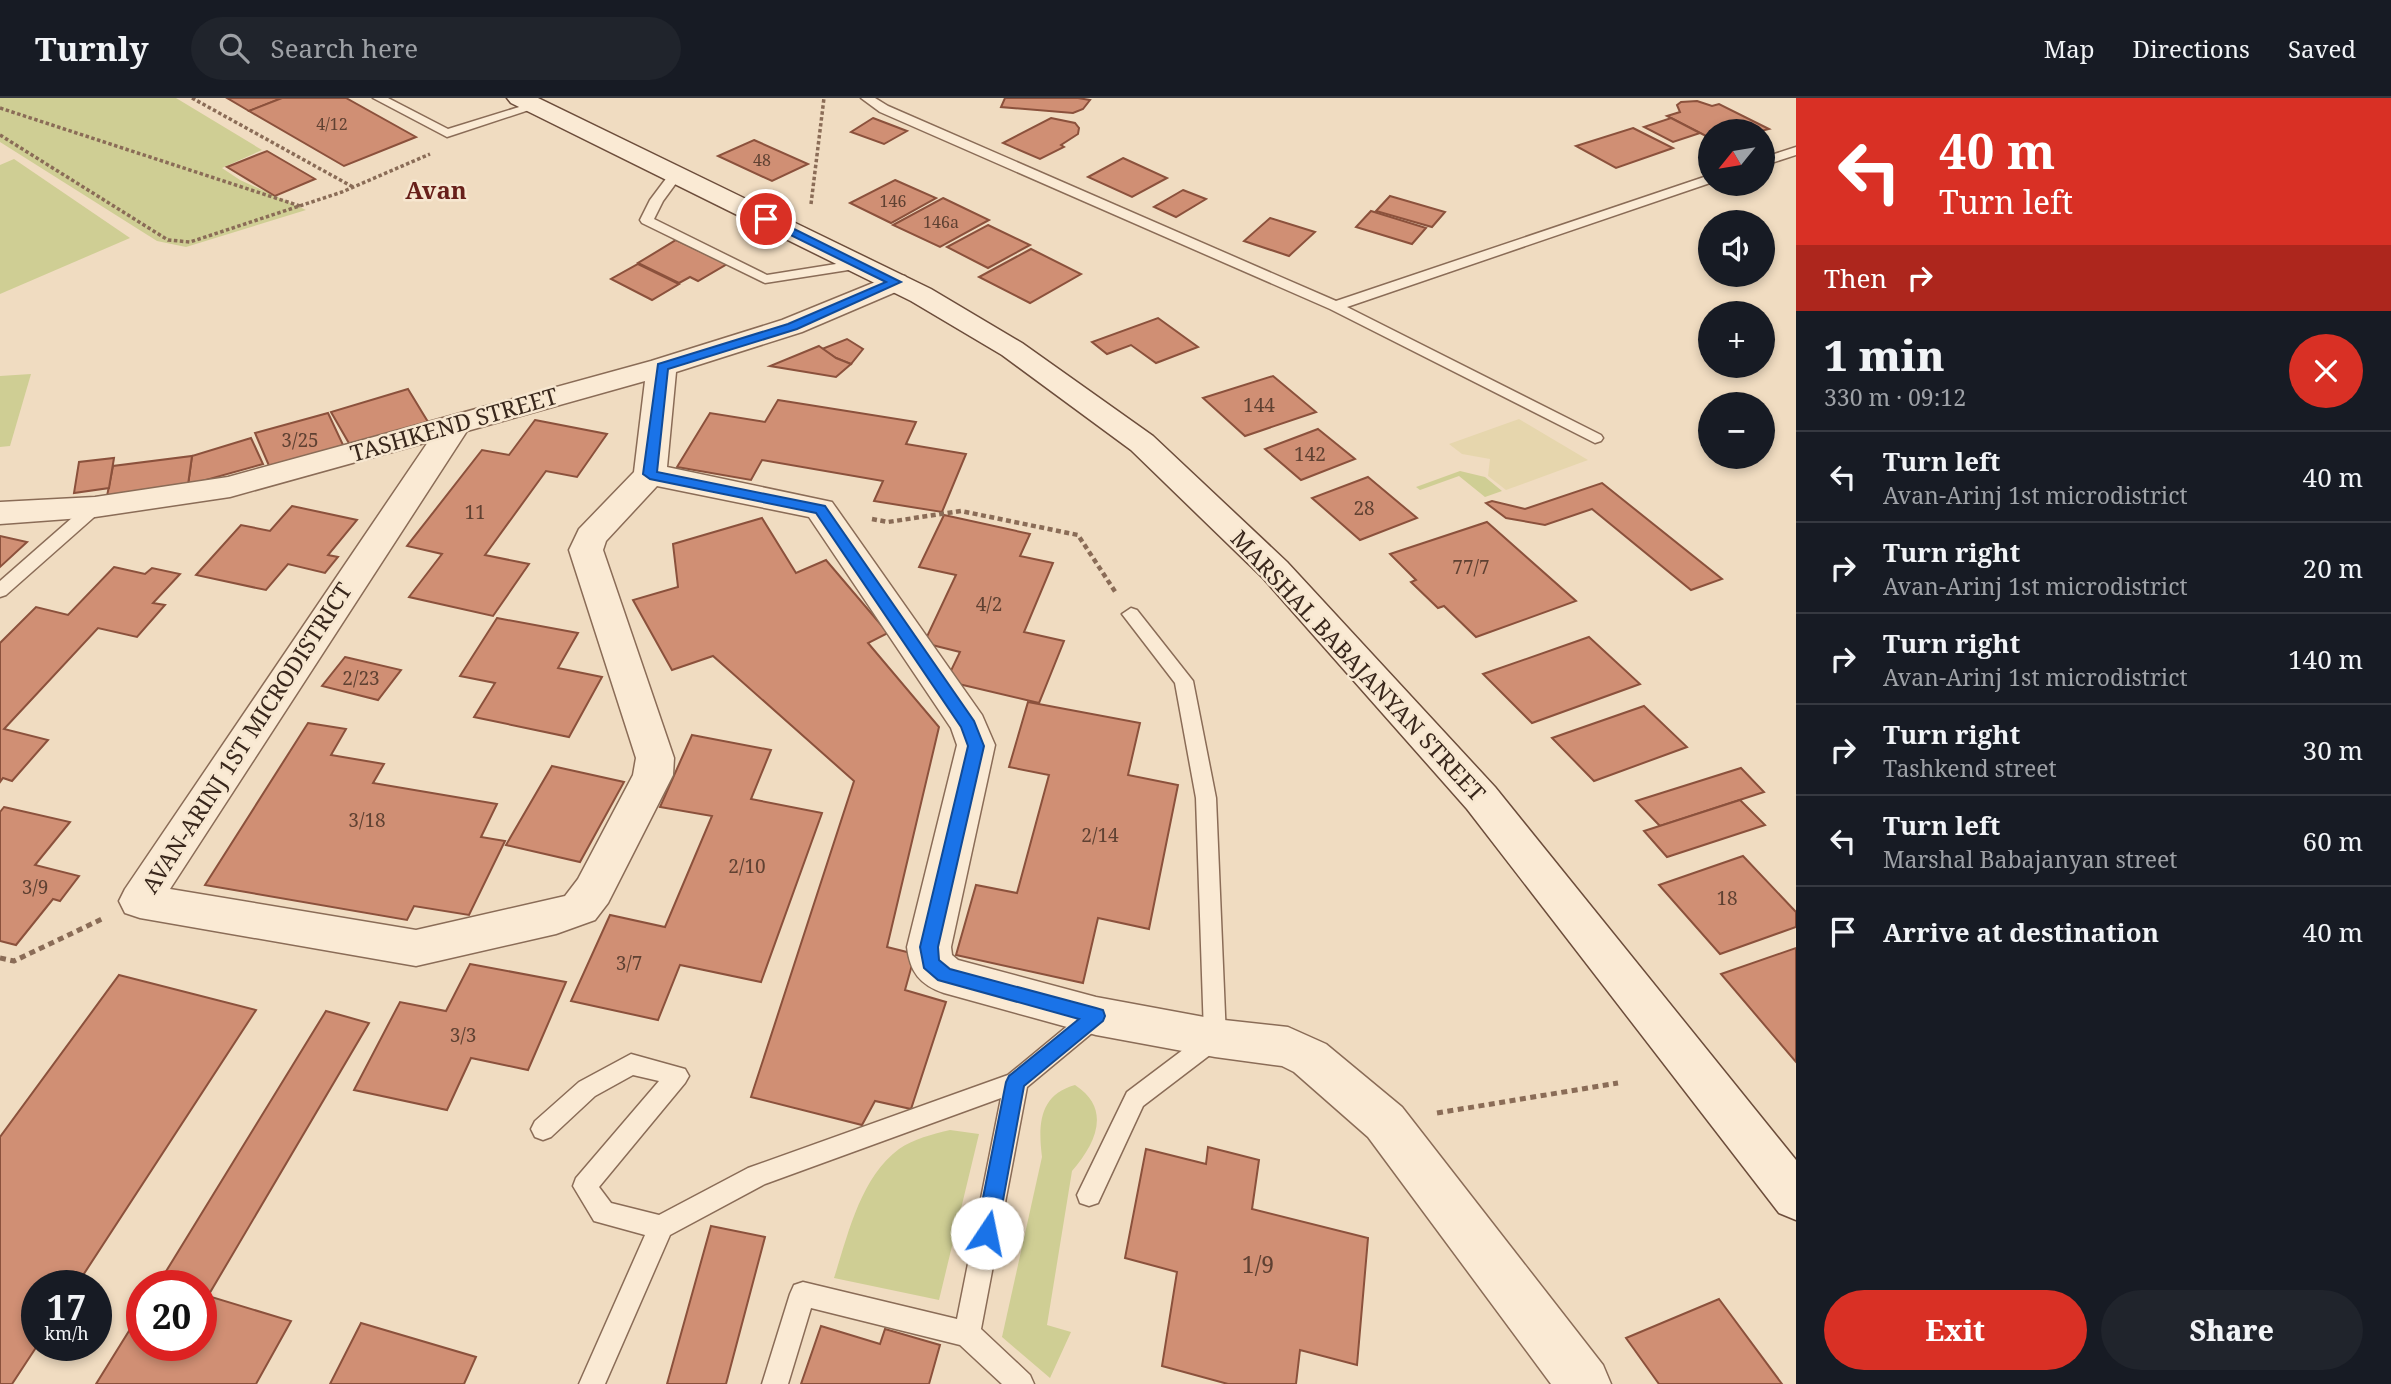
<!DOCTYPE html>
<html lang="en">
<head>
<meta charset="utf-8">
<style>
	:root { --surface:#171b24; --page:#20242c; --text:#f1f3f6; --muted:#9ea1a6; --line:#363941; --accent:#d93025 }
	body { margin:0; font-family:"Noto Serif",serif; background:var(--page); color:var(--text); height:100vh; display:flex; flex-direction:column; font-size:26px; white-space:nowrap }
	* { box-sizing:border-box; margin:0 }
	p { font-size:23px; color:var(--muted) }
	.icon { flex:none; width:38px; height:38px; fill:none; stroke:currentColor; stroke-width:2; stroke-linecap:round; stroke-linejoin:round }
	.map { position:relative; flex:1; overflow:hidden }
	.panel { display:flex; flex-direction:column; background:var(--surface); width:595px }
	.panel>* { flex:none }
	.hud { background:#d93025; color:#fff; overflow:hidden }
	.needle { width:46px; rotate:240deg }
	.buttons { position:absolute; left:1698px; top:21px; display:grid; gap:14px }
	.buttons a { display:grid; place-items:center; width:77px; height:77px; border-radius:50%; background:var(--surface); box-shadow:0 4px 10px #0003; font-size:35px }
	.speed { position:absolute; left:21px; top:1172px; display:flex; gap:14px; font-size:35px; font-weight:700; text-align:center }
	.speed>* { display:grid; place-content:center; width:91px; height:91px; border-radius:50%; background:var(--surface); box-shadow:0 4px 10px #0003; line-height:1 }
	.speed small { font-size:18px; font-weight:400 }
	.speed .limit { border:10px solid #d22; background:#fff; color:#111 }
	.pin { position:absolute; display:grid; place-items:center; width:60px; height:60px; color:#fff; margin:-30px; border:4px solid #fff; border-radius:50%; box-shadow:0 2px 7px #0007 }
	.me { position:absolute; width:77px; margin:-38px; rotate:11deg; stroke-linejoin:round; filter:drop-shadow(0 0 5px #0008) }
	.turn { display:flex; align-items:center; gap:24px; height:147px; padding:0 28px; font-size:32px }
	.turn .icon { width:91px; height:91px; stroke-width:2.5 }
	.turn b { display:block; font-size:49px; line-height:60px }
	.then { display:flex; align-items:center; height:66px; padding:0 28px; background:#0003; gap:14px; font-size:26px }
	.round { display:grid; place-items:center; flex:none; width:74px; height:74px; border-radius:37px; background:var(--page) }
	.overview { display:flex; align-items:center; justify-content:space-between; height:119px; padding:0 28px }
	h1 { font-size:42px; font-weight:800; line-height:52px }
	.button { display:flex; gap:14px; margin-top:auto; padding:14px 28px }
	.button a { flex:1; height:80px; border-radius:42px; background:var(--accent); color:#fff; font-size:28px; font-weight:800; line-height:80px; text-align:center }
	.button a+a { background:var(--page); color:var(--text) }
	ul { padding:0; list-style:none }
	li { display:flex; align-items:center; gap:21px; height:91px; padding:0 28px; border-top:2px solid var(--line) }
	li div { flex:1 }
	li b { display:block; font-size:26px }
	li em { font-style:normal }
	header { display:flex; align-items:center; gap:42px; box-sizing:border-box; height:98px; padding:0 35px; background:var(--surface); border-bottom:2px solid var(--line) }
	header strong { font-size:33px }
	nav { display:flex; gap:38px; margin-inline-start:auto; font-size:24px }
	.search { width:490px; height:63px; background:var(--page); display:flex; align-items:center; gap:18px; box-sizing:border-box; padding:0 24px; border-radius:38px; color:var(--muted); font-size:26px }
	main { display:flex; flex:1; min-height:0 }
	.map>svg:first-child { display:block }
	.farmland { fill:#e6d6ad }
	.green { fill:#cfce94 }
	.building { fill:#d08f74; stroke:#8b513c; stroke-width:2 }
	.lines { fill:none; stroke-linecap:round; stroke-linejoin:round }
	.service-casing { stroke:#8a6c57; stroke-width:3 }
	.minor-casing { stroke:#8a6c57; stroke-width:3 }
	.secondary-casing { stroke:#6c4d3b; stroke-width:3 }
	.path-far2 { stroke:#8a6c57; stroke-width:3.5; stroke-dasharray:3.5 2.5; stroke-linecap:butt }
	.path-far1 { stroke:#8a6c57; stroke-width:4.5; stroke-dasharray:5 3.5; stroke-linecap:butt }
	.path { stroke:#8a6c57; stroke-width:5; stroke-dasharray:6 4.5; stroke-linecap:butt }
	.service { fill:#faead4; fill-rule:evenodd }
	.minor { fill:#faead4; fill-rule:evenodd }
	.secondary { fill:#faead4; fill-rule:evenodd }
	.route { fill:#1a73e8; stroke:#114b97; stroke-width:2 }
	.labels { text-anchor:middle; stroke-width:5; stroke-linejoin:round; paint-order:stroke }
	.far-number-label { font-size:16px; fill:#5f4132 }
	.number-label { font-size:19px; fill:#5f4132 }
	.street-label { font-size:23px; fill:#39271c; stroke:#f7e7d0 }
	.near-number-label { font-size:23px; fill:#5f4132 }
	.far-district-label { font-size:24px; font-weight:bold; fill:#68201a; stroke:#f7e7d0 }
</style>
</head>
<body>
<header>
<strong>Turnly</strong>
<div class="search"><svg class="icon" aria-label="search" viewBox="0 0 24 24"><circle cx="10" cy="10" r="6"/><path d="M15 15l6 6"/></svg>Search here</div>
<nav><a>Map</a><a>Directions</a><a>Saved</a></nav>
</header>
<main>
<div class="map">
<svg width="1796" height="1286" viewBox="0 0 1796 1286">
	<rect width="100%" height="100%" fill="#f0dcc1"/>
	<path class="farmland" d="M1519 321 1588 362 1506 392 1488 378 1490 361 1462 356 1449 346Z"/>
	<g class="green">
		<path d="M0 0H176L262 52 222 70 240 82 306 112 186 149 157 143 0 44Z"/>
		<path d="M14 61 130 140 0 196V67Z"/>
		<path d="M31 276 10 348 0 349V278Z"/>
		<path d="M1460 373 1485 379 1502 393 1485 399 1459 378 1420 392 1416 389Z"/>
		<path d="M1075 987C1112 1011 1096 1045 1072 1073L1047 1227 1071 1234 1050 1280 1002 1239 1042 1059C1038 1027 1039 997 1075 987Z"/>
		<path d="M950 1032 979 1036 939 1202 834 1180C848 1137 860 1080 899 1051 913 1041 933 1036 950 1032Z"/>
	</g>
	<g class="building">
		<path d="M227 0H282L249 13Z"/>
		<path d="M282 0H346L416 39 344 68 249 13Z"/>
		<path d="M1005 0H1078L1090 2 1083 11 1073 15 1001 9Z"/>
		<path d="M1697 3 1712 8 1719 6 1769 31 1761 33H1710V40L1667 18 1680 14 1677 7 1681 4Z"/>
		<path d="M873 20 907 33 884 46 851 34Z"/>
		<path d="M1051 20 1075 25 1079 30 1078 36 1061 47 1064 49 1040 61 1003 45Z"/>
		<path d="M1671 20 1700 35 1673 44 1644 29Z"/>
		<path d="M1633 30 1673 50 1616 70 1576 48Z"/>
		<path d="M754 42 808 66 772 83 718 58Z"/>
		<path d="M267 53 315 81 275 98 227 69Z"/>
		<path d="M1123 60 1167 80 1132 99 1088 79Z"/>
		<path d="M895 82 936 100 891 125 850 105Z"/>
		<path d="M1183 92 1206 101 1176 119 1154 109Z"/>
		<path d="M1390 98 1445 114 1432 129 1376 113Z"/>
		<path d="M943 100 989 122 940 149 893 127Z"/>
		<path d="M1371 113 1426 130 1412 146 1356 129Z"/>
		<path d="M1270 120 1315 134 1289 158 1244 143Z"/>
		<path d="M988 127 1030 147 988 170 947 149Z"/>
		<path d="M676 142 727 166 698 183 690 179 679 185 638 165Z"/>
		<path d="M1031 151 1081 176 1030 205 979 179Z"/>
		<path d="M638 166 679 186 652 202 611 181Z"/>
		<path d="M1158 220 1198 249 1156 265 1131 247 1107 256 1092 244Z"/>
		<path d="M847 241 863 251 851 266 836 260 822 251Z"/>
		<path d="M819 248 836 260 851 266 836 279 770 268Z"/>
		<path d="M1273 278 1316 314 1245 338 1203 300Z"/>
		<path d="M408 291 428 324 350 347 331 314Z"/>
		<path d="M778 302 916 324 906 346 966 356 942 414 874 403 883 383 762 362 751 382 677 369 710 315 765 324Z"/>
		<path d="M328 315 344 349 270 370 255 335Z"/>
		<path d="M535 322 607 336 577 379 546 373 485 457 529 466 493 518 409 499 442 456 407 448 482 352 509 357Z"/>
		<path d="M1318 331 1355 361 1301 382 1265 351Z"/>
		<path d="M251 340 263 366 188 387 192 358Z"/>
		<path d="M192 358 188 387 107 398 113 368Z"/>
		<path d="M114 360 109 390 74 395 79 364Z"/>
		<path d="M1368 379 1417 420 1360 442 1312 400Z"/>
		<path d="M1602 385 1722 481 1691 492 1592 411 1545 427 1506 420 1486 405 1492 403 1525 411Z"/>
		<path d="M292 408 357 422 328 457 338 459 325 475 288 466 266 492 196 477 241 427 270 433Z"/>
		<path d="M944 417 1030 436 1020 458 1053 465 1024 534 1064 543 1039 605 946 583 960 554 924 545 956 477 919 469Z"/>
		<path d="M762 420 796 475 826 462 888 535 868 545 939 629 887 849 915 856 905 892 946 904 911 1011 875 1003 862 1027 751 999 854 683 713 558 672 572 633 502 678 489 673 446Z"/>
		<path d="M1487 424 1576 503 1476 539 1444 508 1438 510 1411 484 1416 482 1390 456Z"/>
		<path d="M0 438 27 444 0 469Z"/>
		<path d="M114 469 145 476 152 470 180 476 153 505 165 507 137 539 98 530 4 631 48 642 12 683 3 680 0 684V545L36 509 68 517Z"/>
		<path d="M497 520 578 535 558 570 602 579 569 639 474 619 495 585 460 578Z"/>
		<path d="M1589 539 1640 586 1532 625 1483 576Z"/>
		<path d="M345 559 401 572 378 602 322 588Z"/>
		<path d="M1028 604 1140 625 1128 677 1178 687 1149 831 1098 820 1083 885 956 857 976 787 1017 795 1049 677 1009 669Z"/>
		<path d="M1644 608 1687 649 1594 683 1552 640Z"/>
		<path d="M308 625 346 631 331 657 384 666 373 685 497 706 481 739 505 743 469 817 414 808 407 822 205 787Z"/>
		<path d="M692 637 771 652 751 701 822 715 761 884 680 867 658 922 571 903 610 817 665 829 712 718 660 709Z"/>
		<path d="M552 668 624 684 580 764 506 747Z"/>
		<path d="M1741 670 1764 694 1660 728 1636 703Z"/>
		<path d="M1740 702 1765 727 1667 759 1644 733Z"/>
		<path d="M4 709 70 724 35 767 79 778 60 803 53 801 16 847 0 843V714Z"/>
		<path d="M1743 758 1796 814V829L1720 856 1659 787Z"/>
		<path d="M1796 850V964L1721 876Z"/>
		<path d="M470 866 566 884 528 972 471 960 447 1012 354 992 400 904 446 913Z"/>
		<path d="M119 877 256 912 76 1188H37V1248L12 1286H0V1039Z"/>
		<path d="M326 913 369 925 208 1198 291 1223 256 1286H96L142 1212V1248H201V1188H157Z"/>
		<path d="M1208 1049 1259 1062 1252 1111 1368 1140 1357 1267 1300 1252 1296 1286H1228L1162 1268 1177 1174 1125 1160 1146 1051 1206 1066Z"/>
		<path d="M711 1128 765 1139 726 1286H667Z"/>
		<path d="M1719 1201 1782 1286H1659L1626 1240Z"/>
		<path d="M361 1225 476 1259 464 1286H330Z"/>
		<path d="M821 1228 880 1246 885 1231 940 1247 929 1286H801Z"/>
	</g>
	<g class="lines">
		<defs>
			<g id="service">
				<path d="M373 0H388L448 31 535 4 541 8 447 39Z"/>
				<path d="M861 0H875L888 8 1336 203 1710 77V85L1347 209 1601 337 1603 340 1601 343 1595 345 1330 211 880 14Z"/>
				<path d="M1796 49V57L1762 68V60Z"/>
				<path d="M676 73 682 77 663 103 654 121 767 177 861 162 868 166 861 170 765 185 642 125 640 122 650 102 671 74Z"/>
				<path d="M95 404 101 405 103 409 101 413 6 497 0 499V483L89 405Z"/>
				<path d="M1131 510 1137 512 1193 583 1216 700 1226 940 1223 947 1143 1008 1098 1105 1089 1108 1080 1105 1077 1097 1127 994 1204 936 1196 700 1175 585 1122 516Z"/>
				<path d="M1096 908 1104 911 1107 918 1104 925 1027 989 981 1231 1030 1277 1034 1286H1002L960 1247 811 1210 788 1286H762L790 1196 794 1187 803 1184 957 1221 1001 1000 765 1086 670 1137 605 1286H579L645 1137 594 1123 573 1088 576 1080 659 983 633 977 595 998 551 1039 543 1042 535 1039 531 1031 535 1023 579 984 631 956 685 971 689 978 685 985 599 1089 611 1105 659 1117 748 1070 1008 977 1088 911Z"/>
			</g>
			<path id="minor" d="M895 176 905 178 909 184 905 190 802 234 676 274 667 369 832 404 982 617 995 647 951 849 952 857 958 862 1096 899 1215 921 1288 929 1326 946 1402 1009 1603 1267 1611 1286H1551L1368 1039 1294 974 1282 968 1215 959 1096 937 944 895C920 887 910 874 907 849L957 647 951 630 809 419 657 388 606 443 603 452 674 660 673 677 608 805 595 822 556 836 416 868 140 820 125 815 119 803 125 791 428 344 230 399 95 419 0 426V404L95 399 228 379 651 263 782 222ZM645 283 634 374 579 431 569 452 636 660 633 677 578 781 565 798 416 832 170 791 467 333Z"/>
			<path id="secondary" d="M507 0H538L931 191 1022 245 1153 338 1287 464 1495 689 1796 1062V1122L1779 1115 1467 711 1263 480 1131 352 1002 257 911 203 511 5Z"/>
		</defs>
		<use href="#service" class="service-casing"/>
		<use href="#minor" class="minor-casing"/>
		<use href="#secondary" class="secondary-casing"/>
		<g class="path-far2">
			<path d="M192 0 353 89"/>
			<path d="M0 10 300 108"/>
			<path d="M0 37 168 142 190 144 342 94 430 56"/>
			<path d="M811 106 824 0"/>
		</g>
		<path class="path-far1" d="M872 421 888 424 961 413 1078 437 1116 495"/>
		<g class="path">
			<path d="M0 860 14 863 104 820"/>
			<path d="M1437 1015 1618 985"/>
		</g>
		<use href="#service" class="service"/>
		<use href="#minor" class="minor"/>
		<use href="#secondary" class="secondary"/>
	</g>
	<path class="route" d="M762 119H770L901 184 797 231 668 271 657 374 825 408 974 623 984 648 938 849 939 862 950 871 1096 910 1103 912 1105 918 1103 923 1024 988 997 1135 994 1142 987 1145 979 1142 976 1135 1006 984 1009 978 1079 921 938 882 924 870 920 849 968 648 961 629 816 415 650 381 643 376 658 266 788 226 886 184 762 123Z"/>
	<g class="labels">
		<g class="far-number-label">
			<text x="332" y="32">4/12</text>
			<text x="762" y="68">48</text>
			<text x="893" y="109">146</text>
			<text x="941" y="130">146a</text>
		</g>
		<g class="number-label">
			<text x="1259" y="314">144</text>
			<text x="300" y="349">3/25</text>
			<text x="1310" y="363">142</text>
			<text x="1364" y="417">28</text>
			<text x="475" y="421">11</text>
			<text x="1471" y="476">77/7</text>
			<text x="989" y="513">4/2</text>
			<text x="361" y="587">2/23</text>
			<text x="367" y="729">3/18</text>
			<text x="1100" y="744">2/14</text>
			<text x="747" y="775">2/10</text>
			<text x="35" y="796">3/9</text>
			<text x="1727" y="807">18</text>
			<text x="629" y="872">3/7</text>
			<text x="463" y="944">3/3</text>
		</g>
		<g class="street-label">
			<text transform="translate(454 327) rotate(-16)" y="8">TASHKEND STREET</text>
			<text transform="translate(1358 568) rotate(47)" y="8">MARSHAL BABAJANYAN STREET</text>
			<text transform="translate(247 640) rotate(-57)" y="8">AVAN-ARINJ 1ST MICRODISTRICT</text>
		</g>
		<g class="near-number-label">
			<text x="1258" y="1175">1/9</text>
		</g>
		<g class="far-district-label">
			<text x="436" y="101">Avan</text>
		</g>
	</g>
</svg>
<div class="buttons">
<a><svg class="needle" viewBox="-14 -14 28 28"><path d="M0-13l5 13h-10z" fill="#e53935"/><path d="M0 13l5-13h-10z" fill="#9ea1a6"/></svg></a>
<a><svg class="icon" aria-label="sound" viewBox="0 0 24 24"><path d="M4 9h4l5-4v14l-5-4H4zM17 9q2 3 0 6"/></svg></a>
<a>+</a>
<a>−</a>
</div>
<div class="speed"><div>17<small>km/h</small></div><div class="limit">20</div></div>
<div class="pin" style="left:766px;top:121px;background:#d93025"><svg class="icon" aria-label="arrive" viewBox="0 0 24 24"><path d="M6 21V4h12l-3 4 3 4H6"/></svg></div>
<svg class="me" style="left:987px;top:1135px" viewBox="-20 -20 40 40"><circle r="19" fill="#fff"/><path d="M0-13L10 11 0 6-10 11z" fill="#1a73e8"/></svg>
</div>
<section class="panel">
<div class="hud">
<div class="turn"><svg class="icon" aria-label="left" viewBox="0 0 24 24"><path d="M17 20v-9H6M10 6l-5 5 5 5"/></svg><div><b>40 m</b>Turn left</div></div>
<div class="then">Then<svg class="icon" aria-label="right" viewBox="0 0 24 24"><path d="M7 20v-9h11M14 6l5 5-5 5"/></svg></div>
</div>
<div class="overview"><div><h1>1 min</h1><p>330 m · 09:12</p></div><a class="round" style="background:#d93025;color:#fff"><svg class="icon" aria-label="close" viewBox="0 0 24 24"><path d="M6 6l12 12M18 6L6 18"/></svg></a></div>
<ul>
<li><svg class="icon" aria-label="left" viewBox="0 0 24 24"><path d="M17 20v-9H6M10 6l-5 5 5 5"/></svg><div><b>Turn left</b><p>Avan-Arinj 1st microdistrict</p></div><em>40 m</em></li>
<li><svg class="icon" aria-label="right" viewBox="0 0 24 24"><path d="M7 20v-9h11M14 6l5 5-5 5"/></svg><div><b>Turn right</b><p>Avan-Arinj 1st microdistrict</p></div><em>20 m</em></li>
<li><svg class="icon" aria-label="right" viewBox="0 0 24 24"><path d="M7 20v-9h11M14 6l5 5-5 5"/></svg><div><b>Turn right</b><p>Avan-Arinj 1st microdistrict</p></div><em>140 m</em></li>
<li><svg class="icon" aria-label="right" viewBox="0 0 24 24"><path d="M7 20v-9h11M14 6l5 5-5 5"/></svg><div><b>Turn right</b><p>Tashkend street</p></div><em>30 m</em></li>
<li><svg class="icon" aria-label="left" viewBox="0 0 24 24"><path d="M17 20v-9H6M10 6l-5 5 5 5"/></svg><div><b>Turn left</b><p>Marshal Babajanyan street</p></div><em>60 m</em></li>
<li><svg class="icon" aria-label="arrive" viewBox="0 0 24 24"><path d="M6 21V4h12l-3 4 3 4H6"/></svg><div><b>Arrive at destination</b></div><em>40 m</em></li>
</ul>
<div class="button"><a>Exit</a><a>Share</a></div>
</section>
</main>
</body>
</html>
